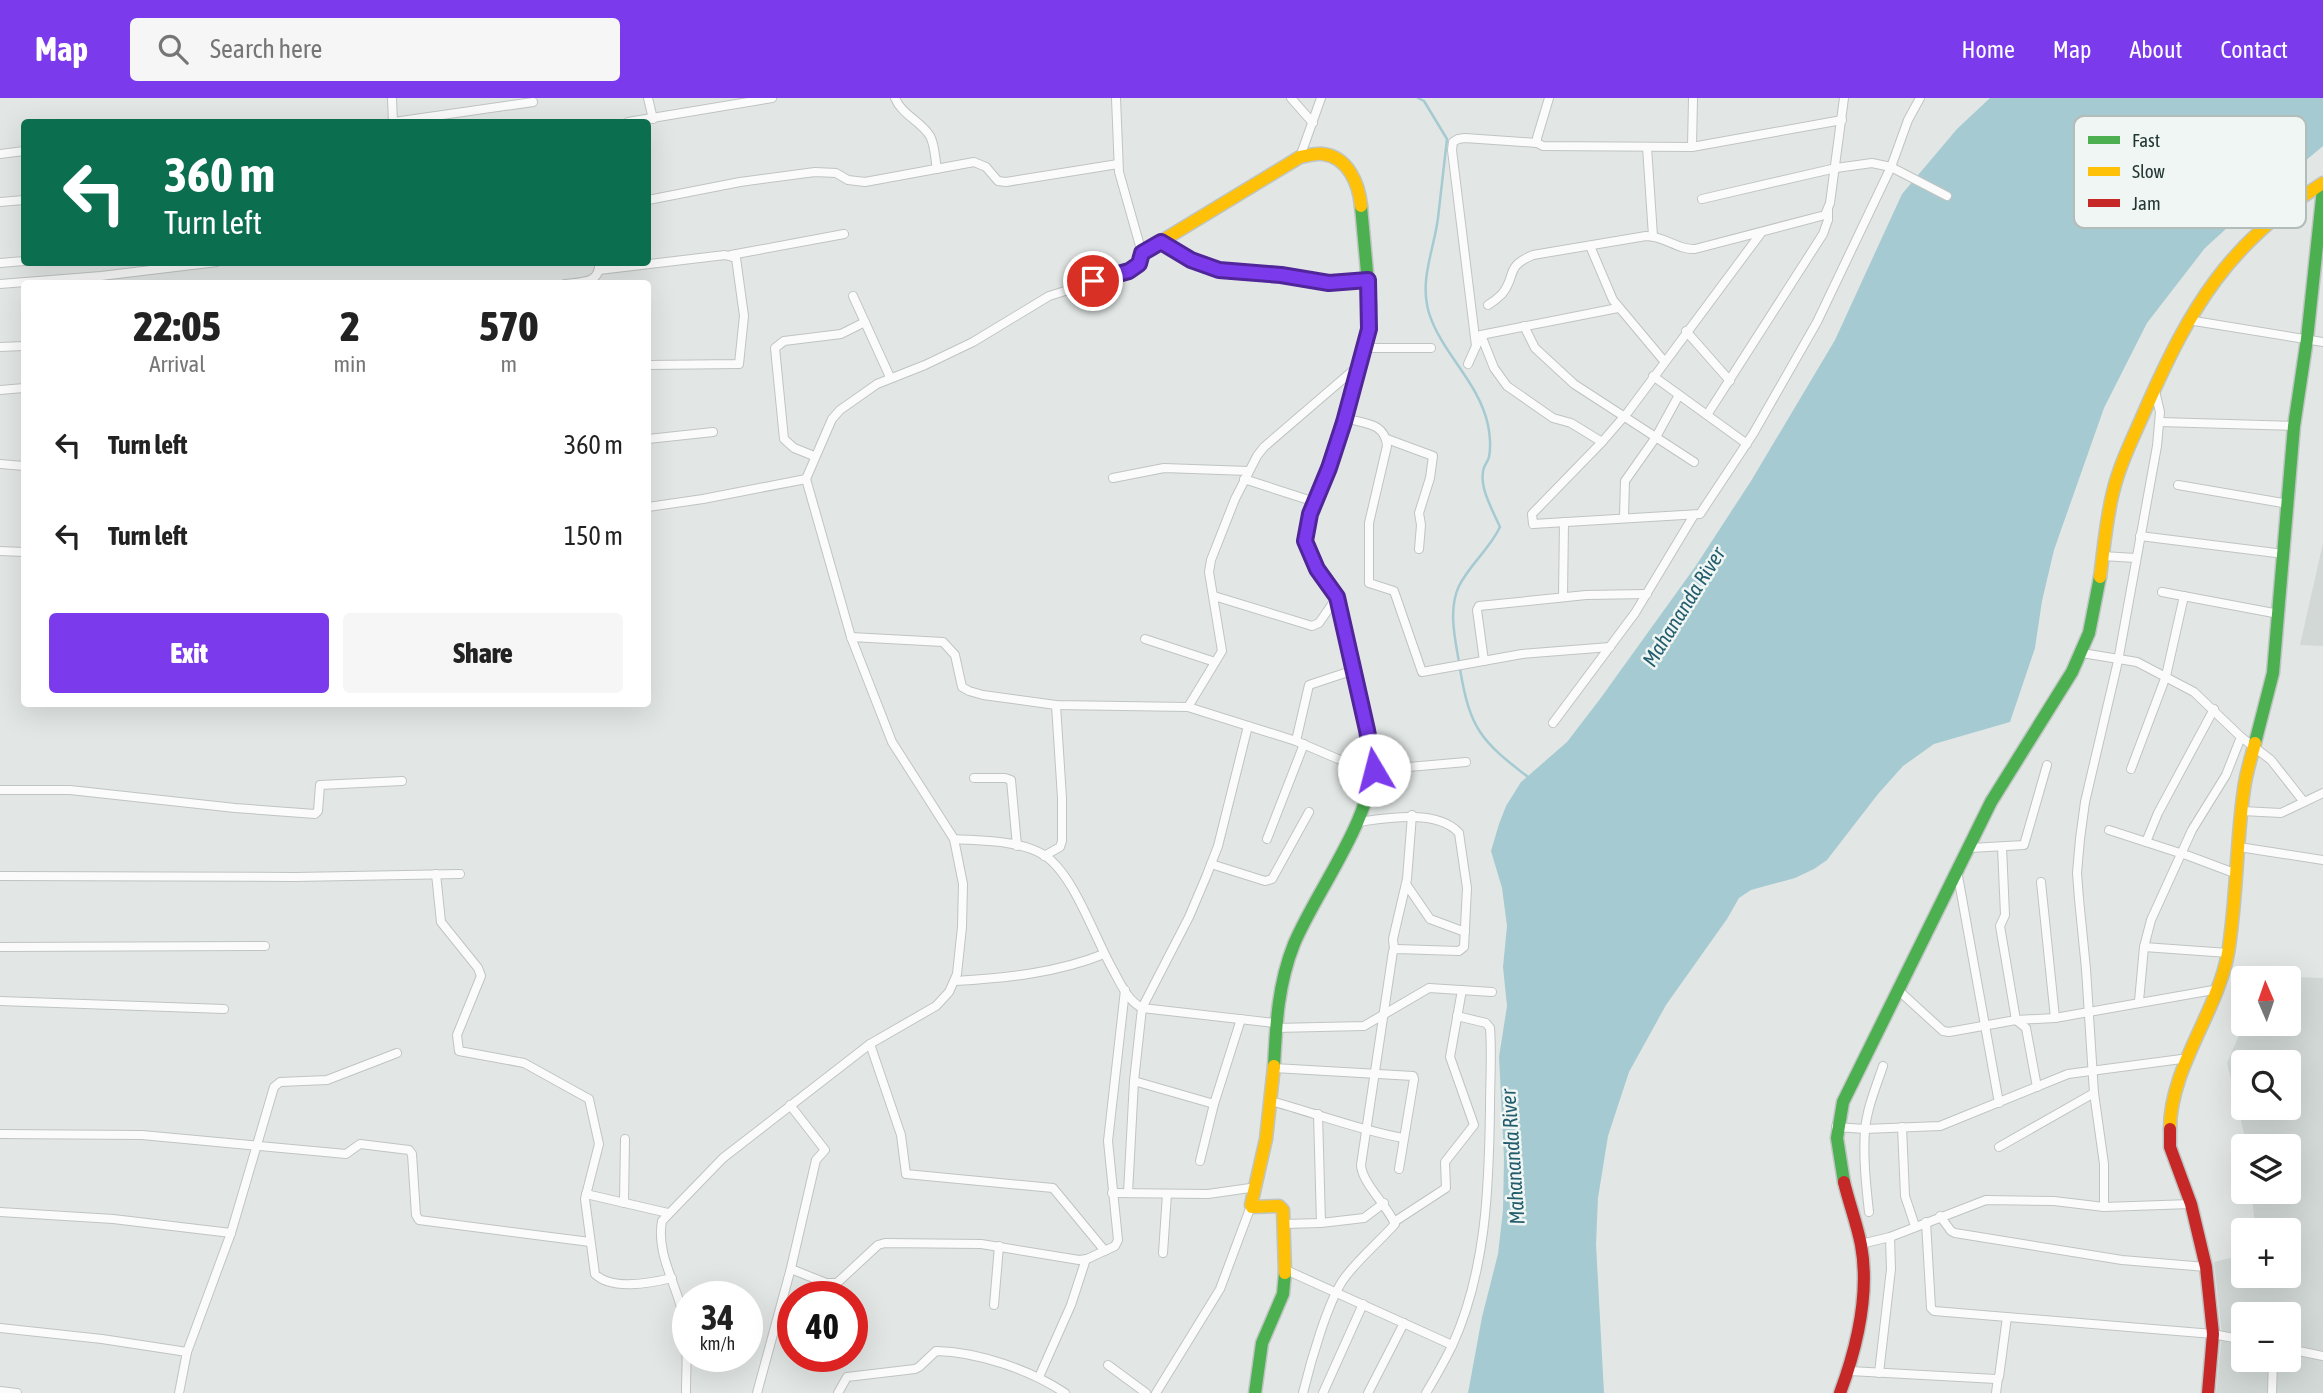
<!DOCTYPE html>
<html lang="en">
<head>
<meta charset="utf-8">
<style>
	:root { --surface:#fff; --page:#f6f6f6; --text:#222; --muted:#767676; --accent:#7c3aed }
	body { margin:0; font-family:"Asap Condensed",sans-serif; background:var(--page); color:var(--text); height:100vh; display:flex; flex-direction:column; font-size:26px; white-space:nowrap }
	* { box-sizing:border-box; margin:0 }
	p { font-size:23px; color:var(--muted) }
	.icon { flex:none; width:38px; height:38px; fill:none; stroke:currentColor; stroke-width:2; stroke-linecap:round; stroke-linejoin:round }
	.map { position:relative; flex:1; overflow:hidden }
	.side { position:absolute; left:21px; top:182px; width:630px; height:427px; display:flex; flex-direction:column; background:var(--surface); border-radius:7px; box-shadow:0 7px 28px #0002 }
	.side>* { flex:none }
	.guide { position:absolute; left:21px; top:21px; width:630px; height:147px; border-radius:7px; box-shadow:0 7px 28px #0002; background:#0b6e4f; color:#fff; overflow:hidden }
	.needle { width:46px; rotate:358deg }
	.fabs { position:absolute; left:2231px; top:868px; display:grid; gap:14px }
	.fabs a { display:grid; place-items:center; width:70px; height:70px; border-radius:7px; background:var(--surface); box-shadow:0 7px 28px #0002; font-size:35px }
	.speed { position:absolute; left:672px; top:1183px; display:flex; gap:14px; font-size:35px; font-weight:700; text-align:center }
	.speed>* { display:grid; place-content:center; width:91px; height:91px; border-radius:50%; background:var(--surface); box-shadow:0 7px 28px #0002; line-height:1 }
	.speed small { font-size:18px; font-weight:400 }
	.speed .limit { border:10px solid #d22; background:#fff; color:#111 }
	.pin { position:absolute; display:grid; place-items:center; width:60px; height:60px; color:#fff; margin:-30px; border:4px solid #fff; border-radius:50%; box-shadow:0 2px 7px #0007 }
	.me { position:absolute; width:77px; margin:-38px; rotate:352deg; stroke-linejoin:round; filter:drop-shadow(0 0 5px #0008) }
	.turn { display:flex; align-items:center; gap:24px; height:147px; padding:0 28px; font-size:32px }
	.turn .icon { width:91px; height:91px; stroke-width:2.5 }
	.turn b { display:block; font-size:49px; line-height:60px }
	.eta { display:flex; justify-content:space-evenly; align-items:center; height:119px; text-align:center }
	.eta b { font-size:42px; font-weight:800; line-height:49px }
	.button { display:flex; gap:14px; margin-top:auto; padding:14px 28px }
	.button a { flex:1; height:80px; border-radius:7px; background:var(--accent); color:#fff; font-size:28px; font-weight:800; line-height:80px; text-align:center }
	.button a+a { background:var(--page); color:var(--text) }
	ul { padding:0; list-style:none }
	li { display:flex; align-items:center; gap:21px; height:91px; padding:0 28px }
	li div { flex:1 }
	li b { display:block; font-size:26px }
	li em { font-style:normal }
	header { display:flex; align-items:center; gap:42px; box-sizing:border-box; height:98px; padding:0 35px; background:var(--accent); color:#fff }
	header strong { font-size:33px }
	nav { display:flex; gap:38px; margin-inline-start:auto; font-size:24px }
	.search { width:490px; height:63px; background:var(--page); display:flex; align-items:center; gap:18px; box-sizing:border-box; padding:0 24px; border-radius:7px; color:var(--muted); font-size:26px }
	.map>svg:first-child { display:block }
	.built { fill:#d1d8d5; fill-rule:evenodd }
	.water { fill:#a6cad1 }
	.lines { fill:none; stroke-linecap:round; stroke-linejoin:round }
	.stream { stroke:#a6cad1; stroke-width:2.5 }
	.street-casing { stroke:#bfc4c2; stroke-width:10 }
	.fast-casing { stroke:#bfc5c3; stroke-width:15 }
	.slow-casing { stroke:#bfc5c3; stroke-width:15 }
	.jam-casing { stroke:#bfc5c3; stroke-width:15 }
	.street { stroke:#fbfbfb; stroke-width:8 }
	.fast { stroke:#4caf50; stroke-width:12 }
	.slow { stroke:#ffc107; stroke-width:12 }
	.jam { stroke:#c62828; stroke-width:12 }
	.route-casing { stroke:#51269a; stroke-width:18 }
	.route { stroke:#7c3aed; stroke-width:12 }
	.labels { text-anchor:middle; stroke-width:5; stroke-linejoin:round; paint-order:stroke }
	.water-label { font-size:21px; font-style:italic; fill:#235d6d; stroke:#f0f6f4 }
	.key { fill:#f0f6f4; stroke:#b2bdba; stroke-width:2 }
	.key-label { font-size:19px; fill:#233833 }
</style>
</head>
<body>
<header>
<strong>Map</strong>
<div class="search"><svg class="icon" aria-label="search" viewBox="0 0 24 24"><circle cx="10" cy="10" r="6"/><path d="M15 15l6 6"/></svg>Search here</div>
<nav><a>Home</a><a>Map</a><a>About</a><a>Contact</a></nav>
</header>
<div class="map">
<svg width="2323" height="1295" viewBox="0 0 2323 1295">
	<rect width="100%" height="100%" fill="#e2e7e5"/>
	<g class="built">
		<path d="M2323 445V548L2300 547Z"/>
		<path d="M2266 878 2323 880V1295H2216L2222 1236 2214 1164 2243 1157 2244 1178H2289V1132H2255L2252 1094H2289V1048H2247L2227 965 2244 926H2289V880H2265ZM2244 964H2289V1010H2244ZM2244 1216H2289V1262H2244Z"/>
	</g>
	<path class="water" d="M1990 0H2323V48L2250 109 2205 150 2147 225 2104 310 2054 452 2042 503 2035 550 2010 624 1934 646 1903 668 1878 696 1827 762 1814 771 1795 780 1751 792 1739 800 1727 821 1666 907 1629 974 1608 1038 1598 1100 1596 1146 1604 1295H1468L1482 1219 1498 1156 1503 1112 1504 1060 1499 959 1507 908 1503 869 1507 828 1502 790 1491 753 1499 726 1506 708 1521 684 1567 644 1600 601 1695 469 1751 383 1835 242 1902 96 1957 31Z"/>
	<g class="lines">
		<g class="stream">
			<path d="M1418 0 1424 3 1447 41C1444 67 1441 94 1438 120 1434 152 1419 182 1429 215 1442 256 1479 284 1488 327 1490 336 1491 350 1489 359 1488 364 1483 368 1483 374 1480 391 1493 413 1500 429 1489 452 1470 466 1459 488 1448 511 1455 541 1459 564"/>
			<path d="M1460 571C1470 631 1481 643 1528 679"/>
		</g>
		<defs>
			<g id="street">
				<path d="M392 0 393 24"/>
				<path d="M648 0 653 21"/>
				<path d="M895 0C902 17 921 23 930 38 935 47 935 61 937 71"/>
				<path d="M1291 0 1313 25"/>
				<path d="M1549 0 1537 40V45L1543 48 1692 49 1842 22"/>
				<path d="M394 24 533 4"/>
				<path d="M628 24 772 0"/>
				<path d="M1647 49 1653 138"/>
				<path d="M1692 49 1693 0"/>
				<path d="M0 56 24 53"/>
				<path d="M1300 59 1321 0"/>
				<path d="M1702 101 1836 70 1872 65 1891 69 1947 98"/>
				<path d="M648 102 740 84 815 74 836 75 848 82 865 84 974 64 986 69 998 83 1006 84 1118 66"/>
				<path d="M0 104 24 102"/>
				<path d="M1761 135 1628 314 1602 344 1532 416 1533 426 1700 416 1753 336 1817 224 1891 69 1908 22 1920 0"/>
				<path d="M1161 143 1191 162 1219 171 1281 177 1329 185 1368 182"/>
				<path d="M1590 148 1613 202 1664 263"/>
				<path d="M731 157 844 136"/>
				<path d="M0 165 24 163"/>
				<path d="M599 172 725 157 736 160 744 218 739 266 648 267"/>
				<path d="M0 186 101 178 217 164"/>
				<path d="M565 186C581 184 601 186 599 164"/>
				<path d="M853 198 890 279"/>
				<path d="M1488 207C1493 204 1498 200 1502 196 1517 178 1504 169 1533 157L1646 138C1665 138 1677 152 1695 151L1825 117 1830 105 1844 0"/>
				<path d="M2188 222 2323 244"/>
				<path d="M1524 228 1535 250 1574 286 1694 364"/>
				<path d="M1686 233 1730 283"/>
				<path d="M1481 237 1494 270 1507 288 1553 320 1571 325 1602 344"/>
				<path d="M1476 248 1452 52 1453 44 1458 41 1465 40 1537 45"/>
				<path d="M0 249 24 248"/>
				<path d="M1363 250H1431"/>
				<path d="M1468 266 1481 237 1618 210"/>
				<path d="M1653 278 1747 346"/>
				<path d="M0 292 24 290"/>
				<path d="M1707 317 1823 136 1828 122V112"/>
				<path d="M1345 320C1364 326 1385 324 1387 348L1369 425V485L1394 493 1422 574 1522 556 1610 549"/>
				<path d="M2160 324 2294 328"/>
				<path d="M648 341 713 334"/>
				<path d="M1387 341 1433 358 1430 380 1419 415 1421 427 1419 451"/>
				<path d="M814 358 794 350 784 341 775 250 784 243 841 236 865 224"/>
				<path d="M0 366 24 368"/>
				<path d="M1113 380 1164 370 1248 373"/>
				<path d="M1244 381 1315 404"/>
				<path d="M2178 387 2289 406"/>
				<path d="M648 409 703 401 806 381 832 321 840 312 877 286 925 267 973 244 1049 198 1129 173 1139 166 1142 155 1119 74 1116 0"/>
				<path d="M1624 419 1625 383 1656 339 1679 297"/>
				<path d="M2140 438 2284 456"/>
				<path d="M0 453 24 454"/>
				<path d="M2102 458 2136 460"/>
				<path d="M2162 494 2279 516"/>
				<path d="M1214 498 1312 528 1319 525 1337 499"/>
				<path d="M1563 499 1564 424"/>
				<path d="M851 539 943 544 955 557 962 589 969 593 983 597 1056 607 1188 609 1296 643 1338 661 1374 672 1466 664"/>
				<path d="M1145 541 1215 564"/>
				<path d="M2082 555 2137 564 2194 594 2241 639 2271 662 2304 704"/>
				<path d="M1484 563 1477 512 1479 508 1586 497 1647 496"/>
				<path d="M1188 609 1222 553 1209 474 1211 462 1235 401 1257 358 1264 349 1357 269"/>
				<path d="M1553 625 1635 515 1694 417"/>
				<path d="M1296 643 1309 587 1354 572"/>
				<path d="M2131 671 2166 578 2184 498"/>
				<path d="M974 680H1005L1011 682 1017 748"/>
				<path d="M0 692H70L235 710 315 716 318 713 320 687 402 683"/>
				<path d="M2242 713 2281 715 2323 695"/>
				<path d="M2109 732 2189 758 2237 776"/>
				<path d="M954 741C982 743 1019 742 1044 757 1074 776 1095 841 1113 872 1121 886 1127 902 1142 910L1275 925"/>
				<path d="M1267 741 1304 646"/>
				<path d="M2146 744 2158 715 2214 611"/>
				<path d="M2002 749 2005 817 2000 828 2016 922 2026 930 2037 989"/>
				<path d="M2239 749 2323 762"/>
				<path d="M1970 750 2024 747 2047 667"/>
				<path d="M1044 758 1060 749 1062 743V700L1056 607"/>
				<path d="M1211 766 1265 783 1272 781 1309 714"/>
				<path d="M436 776 441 824 478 870 481 878 457 937 459 953 524 965 589 1001 599 1046 585 1101 595 1176C612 1193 651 1185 672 1180"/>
				<path d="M0 778 295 779 460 776"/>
				<path d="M1958 778 1999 1005"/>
				<path d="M2041 784 2055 920"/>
				<path d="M1406 786 1430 821 1465 834"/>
				<path d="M0 849 265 848"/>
				<path d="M2144 849 2228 855"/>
				<path d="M1394 851 1393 841 1407 781 1412 717"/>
				<path d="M955 883C1006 880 1057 875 1104 856"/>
				<path d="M1898 892 1943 933 1949 934 2016 922 2055 920 2219 891"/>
				<path d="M0 903 224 911"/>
				<path d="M2139 903 2144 849 2151 822 2192 732 2226 677 2241 639"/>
				<path d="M1275 930 1364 928 1429 890 1492 894"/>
				<path d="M870 946 901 1037 906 1076 1053 1090 1105 1153"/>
				<path d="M1274 970 1413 978 1414 981 1399 1071"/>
				<path d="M1134 983 1214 1006"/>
				<path d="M1271 1003C1315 1015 1358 1032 1403 1040"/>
				<path d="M1318 1016 1321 1125 1364 1120 1384 1105"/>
				<path d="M1836 1029 1865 1031 1940 1028 2068 976 2189 960"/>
				<path d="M1902 1029 1905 1098 1915 1128"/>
				<path d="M0 1036 142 1037 346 1056 360 1046 409 1052 412 1056 416 1117 419 1122 590 1144"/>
				<path d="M1999 1049 2094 995"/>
				<path d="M1200 1063 1214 1006 1241 921"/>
				<path d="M1112 1095 1208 1096 1257 1089"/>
				<path d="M1128 1095 1134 983 1142 910 1189 819 1206 779 1218 748 1248 628"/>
				<path d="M586 1096 668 1115"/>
				<path d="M624 1105 625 1041"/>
				<path d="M2104 1109V1066L2094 995 2086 871 2079 801 2077 775 2080 741 2085 704 2118 563 2157 348 2160 314 2155 293"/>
				<path d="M0 1114 113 1121 231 1135"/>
				<path d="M1869 1114C1866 1087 1863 1059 1865 1032 1867 1010 1876 989 1883 968"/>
				<path d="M1940 1118 1951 1133 1955 1135 2122 1162 2206 1169"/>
				<path d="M1394 1124 1446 1090 1445 1064 1474 1027 1450 959 1462 892"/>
				<path d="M1926 1124 1931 1210 1934 1213 2213 1236 2244 1242"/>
				<path d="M1284 1126 1321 1125"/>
				<path d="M1861 1146 1890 1139 1986 1102 2054 1103 2104 1109 2191 1106"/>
				<path d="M1163 1155 1167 1096"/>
				<path d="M791 1171 826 1185H837L878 1147 885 1145 981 1146 1079 1162 1087 1161 1115 1148 1118 1142 1108 1043 1125 892"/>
				<path d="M1286 1172 1452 1247"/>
				<path d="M994 1207 999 1148"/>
				<path d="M0 1230 102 1241 187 1254"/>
				<path d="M2289 1251 2323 1258"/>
				<path d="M1108 1267 1146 1295"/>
				<path d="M1850 1273 1996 1281 1999 1279 2007 1219"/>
				<path d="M1879 1275 1891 1171 1890 1139"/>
				<path d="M1039 1279 1071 1207 1086 1161"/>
				<path d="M0 1293 17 1295"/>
				<path d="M179 1295 187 1254 231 1135 274 989 280 984 327 982 397 955"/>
				<path d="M686 1295C686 1268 689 1240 682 1213 675 1184 656 1154 662 1123L723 1060 870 946 936 908 949 894 957 876 962 829 963 786 954 741 892 644 851 539 806 381"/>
				<path d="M757 1295 791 1170 816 1062 825 1052 790 1007"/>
				<path d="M838 1295 847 1279 915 1271 919 1269 936 1253C979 1254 1030 1272 1065 1295"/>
				<path d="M1156 1295 1220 1191 1251 1108"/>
				<path d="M1303 1295C1310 1266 1327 1206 1343 1182 1357 1162 1378 1145 1395 1126 1387 1107 1362 1085 1361 1067L1393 853 1396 851 1459 853 1464 849 1467 790 1459 735C1437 711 1387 720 1358 724"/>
				<path d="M1323 1295 1363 1206"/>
				<path d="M1368 1295 1404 1225"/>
				<path d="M1426 1295C1435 1280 1444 1264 1452 1248 1486 1174 1489 1090 1490 1010 1490 984 1492 956 1490 930L1486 925 1457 918"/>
				<path d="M1996 1295 1998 1280"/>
				<path d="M2272 1295 2273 1262"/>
			</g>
			<g id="fast">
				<path d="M2255 645 2273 575 2294 328 2307 241 2323 91"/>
				<path d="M1274 968C1276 926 1278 886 1294 846 1317 791 1374 720 1373 659L1337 499 1317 471 1305 443 1310 416 1329 370 1344 324 1369 231 1370 207 1361 108"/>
				<path d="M1844 1084 1837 1040 1843 1004 1991 704 2072 574 2089 535 2100 479"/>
				<path d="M1255 1295 1262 1245 1283 1196 1285 1175"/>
			</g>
			<g id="slow">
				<path d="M1142 155 1300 59C1307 58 1316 55 1323 56 1348 59 1359 86 1361 108"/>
				<path d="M2100 479C2104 450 2106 422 2113 394 2120 365 2134 338 2146 310 2190 210 2228 145 2323 85"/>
				<path d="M1274 968 1266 1041 1251 1107 1252 1109 1279 1108 1283 1112 1285 1175"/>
				<path d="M2170 1031C2170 970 2217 915 2228 855 2237 801 2236 745 2244 691 2246 675 2251 660 2255 645"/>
			</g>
			<g id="jam">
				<path d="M2170 1031V1049L2191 1106 2206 1169 2213 1236 2208 1295"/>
				<path d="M1840 1295C1857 1249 1870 1196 1861 1147 1857 1126 1849 1105 1844 1084"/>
			</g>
		</defs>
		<use href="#street" class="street-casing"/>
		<use href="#fast" class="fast-casing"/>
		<use href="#slow" class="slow-casing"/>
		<use href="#jam" class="jam-casing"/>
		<use href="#street" class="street"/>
		<use href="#fast" class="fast"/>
		<use href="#slow" class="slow"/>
		<use href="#jam" class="jam"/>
	</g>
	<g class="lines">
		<defs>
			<path id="route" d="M1093 183 1129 173 1139 166 1142 155 1161 144 1191 162 1219 172 1281 177 1329 185 1368 182 1369 231 1344 324 1329 370 1310 416 1305 443 1317 471 1337 499 1367 632 1374 672"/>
		</defs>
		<use href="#route" class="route-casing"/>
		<use href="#route" class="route"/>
	</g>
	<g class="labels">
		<g class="water-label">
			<text transform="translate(1684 509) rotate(-58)" y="7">Mahananda River</text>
			<text transform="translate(1513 1059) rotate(-94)" y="7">Mahananda River</text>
		</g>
	</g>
	<rect x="2074" y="18" width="232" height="112" rx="10" class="key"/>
	<rect x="2088" y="38" width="32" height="8" fill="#4caf50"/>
	<rect x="2088" y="69" width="32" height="9" fill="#ffc107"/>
	<rect x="2088" y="101" width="32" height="8" fill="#c62828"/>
	<g class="key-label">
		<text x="2132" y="49">Fast</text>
		<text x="2132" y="80">Slow</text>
		<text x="2132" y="112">Jam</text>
	</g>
</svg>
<div class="fabs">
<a><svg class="needle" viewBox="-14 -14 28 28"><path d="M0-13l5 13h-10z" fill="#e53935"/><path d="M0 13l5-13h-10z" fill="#767676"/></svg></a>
<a><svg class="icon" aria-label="search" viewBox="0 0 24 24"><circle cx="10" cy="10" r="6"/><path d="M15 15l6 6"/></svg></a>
<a><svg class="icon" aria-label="layers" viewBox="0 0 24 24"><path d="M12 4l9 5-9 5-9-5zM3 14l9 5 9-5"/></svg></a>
<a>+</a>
<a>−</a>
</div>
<div class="speed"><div>34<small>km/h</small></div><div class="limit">40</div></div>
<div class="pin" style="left:1093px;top:183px;background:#d93025"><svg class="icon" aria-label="arrive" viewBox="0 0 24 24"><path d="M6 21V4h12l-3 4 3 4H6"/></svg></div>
<svg class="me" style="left:1374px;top:672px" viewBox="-20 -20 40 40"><circle r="19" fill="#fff"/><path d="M0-13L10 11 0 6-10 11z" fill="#7c3aed"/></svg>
<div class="guide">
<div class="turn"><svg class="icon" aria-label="left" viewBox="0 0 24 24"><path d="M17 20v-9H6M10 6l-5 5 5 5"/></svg><div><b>360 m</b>Turn left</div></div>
</div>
<section class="side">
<div class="eta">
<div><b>22:05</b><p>Arrival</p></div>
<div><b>2</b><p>min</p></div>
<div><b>570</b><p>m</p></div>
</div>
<ul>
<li><svg class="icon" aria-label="left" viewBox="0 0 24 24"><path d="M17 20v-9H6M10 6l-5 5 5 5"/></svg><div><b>Turn left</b></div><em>360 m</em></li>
<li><svg class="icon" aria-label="left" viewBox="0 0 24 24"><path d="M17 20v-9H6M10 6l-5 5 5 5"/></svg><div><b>Turn left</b></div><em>150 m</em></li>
</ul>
<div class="button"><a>Exit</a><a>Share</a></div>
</section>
</div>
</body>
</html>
